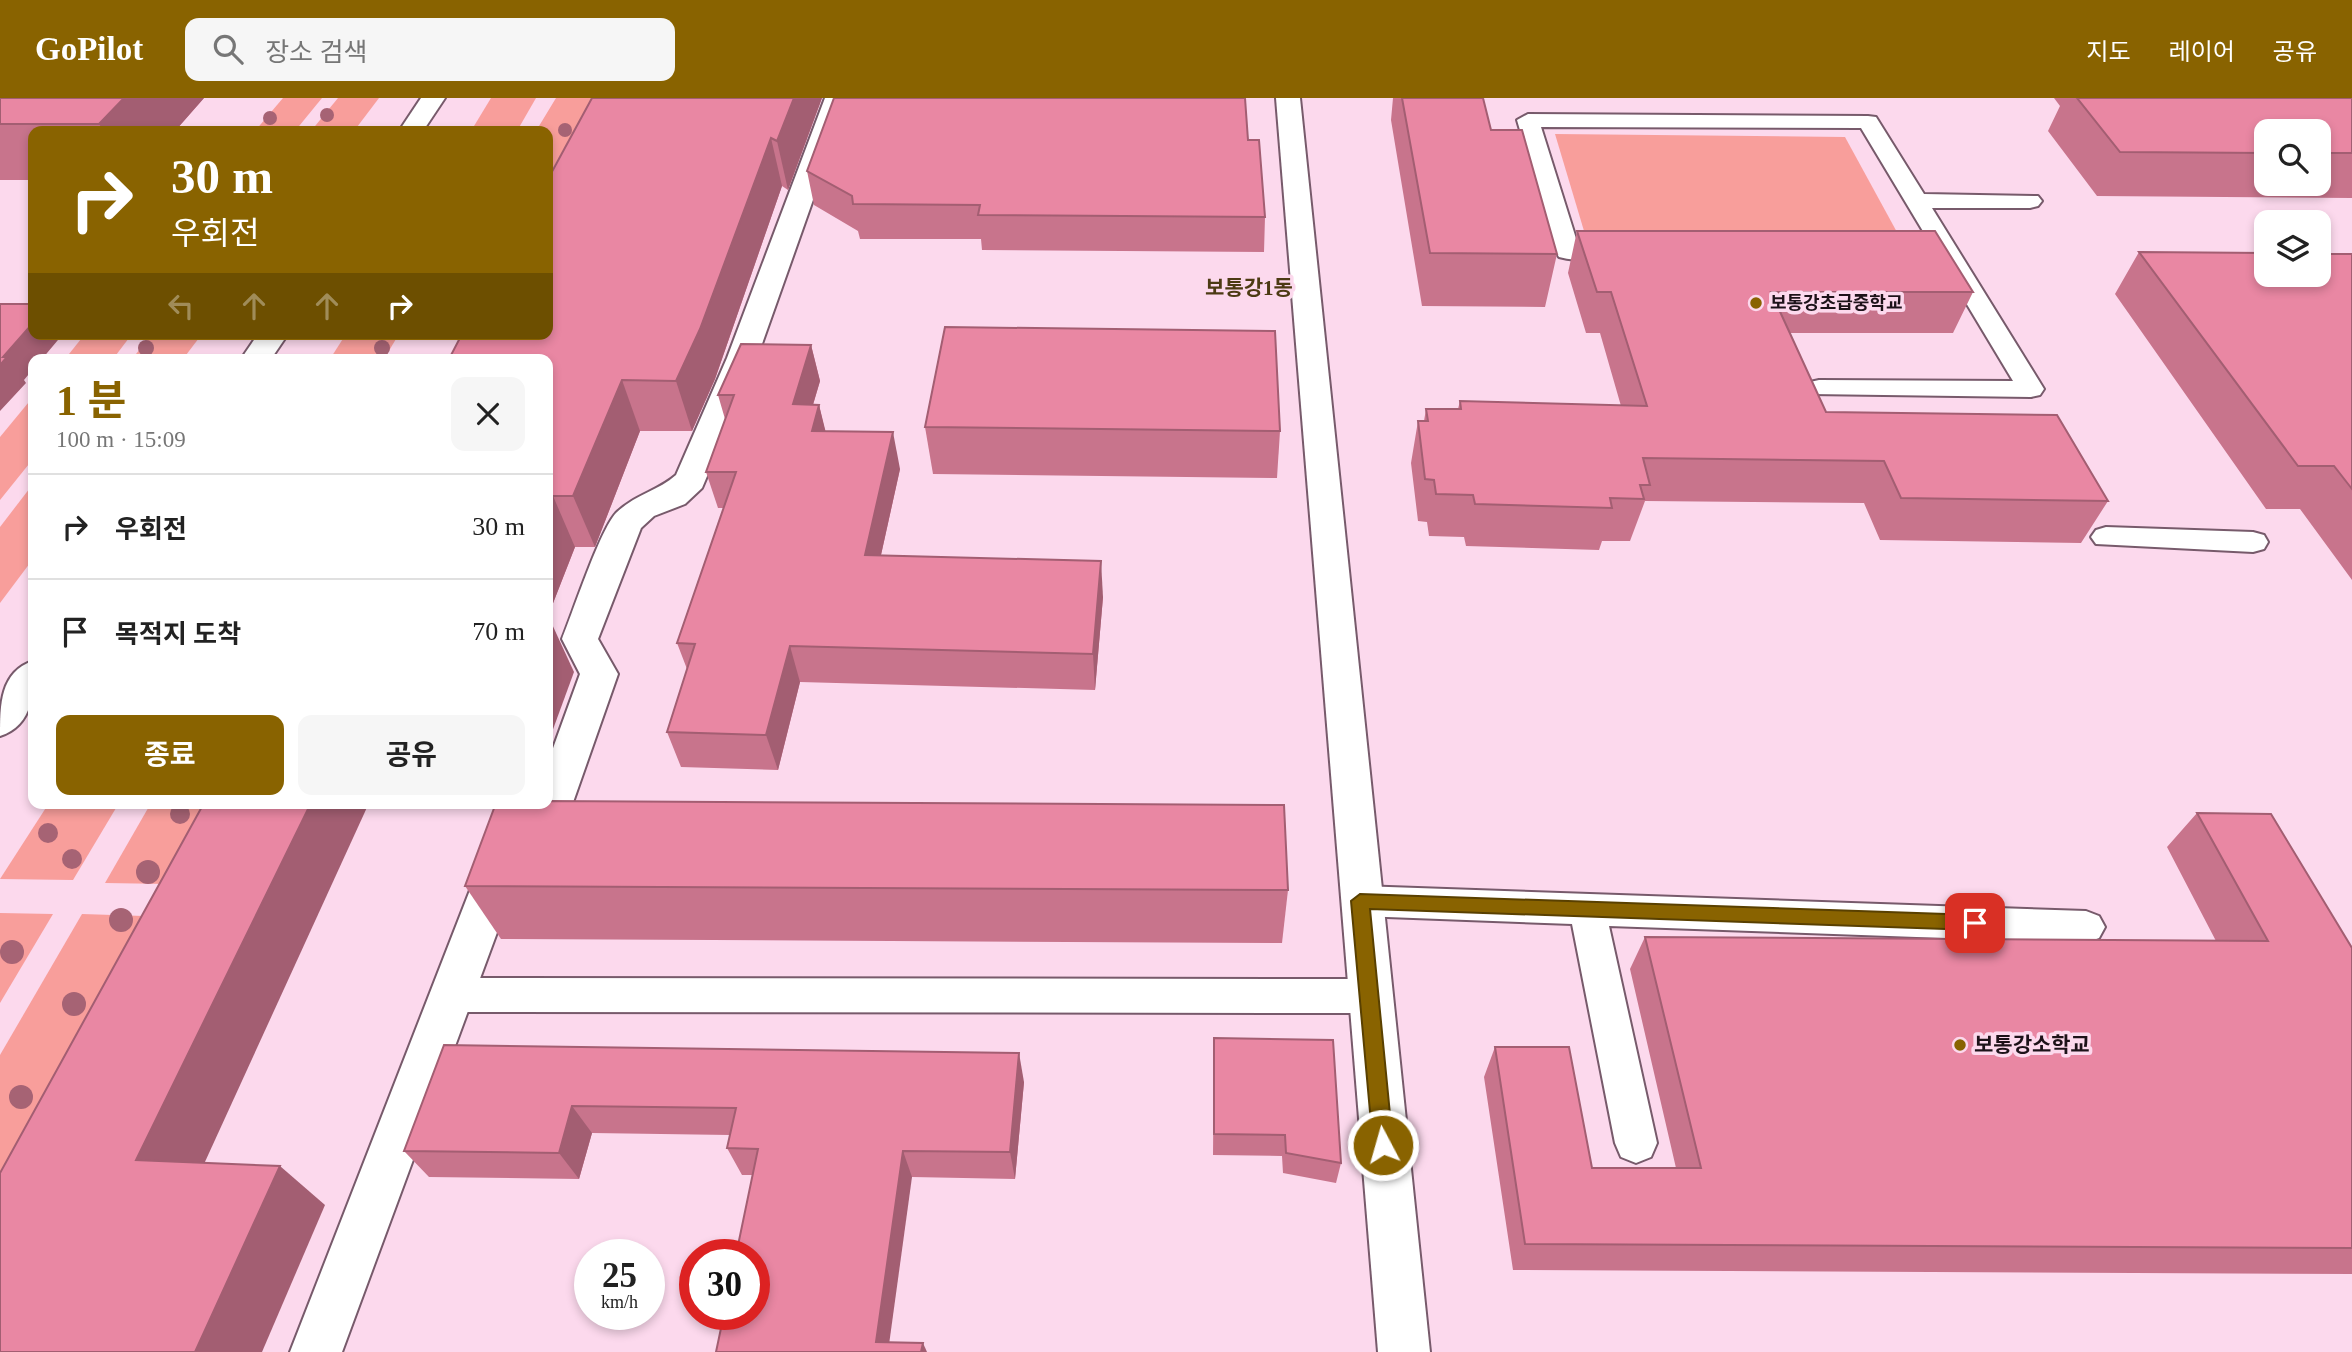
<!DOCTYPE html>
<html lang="ko">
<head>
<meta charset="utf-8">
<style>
	:root { --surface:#fff; --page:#f6f6f6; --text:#222; --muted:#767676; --line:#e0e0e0; --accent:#896300 }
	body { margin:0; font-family:"Times New Roman","Noto Sans KR",serif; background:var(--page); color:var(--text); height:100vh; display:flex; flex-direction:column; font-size:26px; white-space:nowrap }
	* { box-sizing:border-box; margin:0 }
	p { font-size:23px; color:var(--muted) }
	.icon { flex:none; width:38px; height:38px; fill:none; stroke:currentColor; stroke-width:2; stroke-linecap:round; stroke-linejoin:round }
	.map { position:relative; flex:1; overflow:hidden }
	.drawer { position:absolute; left:28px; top:256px; width:525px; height:455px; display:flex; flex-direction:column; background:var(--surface); border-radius:14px; box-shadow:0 4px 10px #0003 }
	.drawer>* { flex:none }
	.top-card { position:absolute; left:28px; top:28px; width:525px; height:214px; border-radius:14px; box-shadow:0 4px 10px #0003; background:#896300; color:#fff; overflow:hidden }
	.tools { position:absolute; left:2254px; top:21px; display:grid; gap:14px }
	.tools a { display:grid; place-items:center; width:77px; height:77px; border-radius:14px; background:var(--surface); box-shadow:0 4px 10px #0003; font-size:35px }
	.speed { position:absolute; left:574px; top:1141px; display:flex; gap:14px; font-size:35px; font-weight:700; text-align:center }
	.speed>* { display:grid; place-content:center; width:91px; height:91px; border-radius:50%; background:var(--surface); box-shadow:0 4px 10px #0003; line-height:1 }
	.speed small { font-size:18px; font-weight:400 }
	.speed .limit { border:10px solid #d22; background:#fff; color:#111 }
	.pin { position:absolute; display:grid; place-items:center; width:60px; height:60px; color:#fff; margin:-30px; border-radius:14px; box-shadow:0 4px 10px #0006 }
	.me { position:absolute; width:77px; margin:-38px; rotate:354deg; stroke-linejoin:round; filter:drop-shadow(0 0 5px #0008) }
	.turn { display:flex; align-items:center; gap:24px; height:147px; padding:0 28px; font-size:32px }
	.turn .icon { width:91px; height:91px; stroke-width:2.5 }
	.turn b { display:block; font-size:49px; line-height:60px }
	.lanes { display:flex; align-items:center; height:66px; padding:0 28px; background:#0003; justify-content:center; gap:35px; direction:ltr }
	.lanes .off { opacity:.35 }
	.round { display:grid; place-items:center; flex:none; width:74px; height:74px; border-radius:14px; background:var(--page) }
	.headline { display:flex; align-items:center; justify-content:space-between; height:119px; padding:0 28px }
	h1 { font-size:42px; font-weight:700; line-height:52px; color:var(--accent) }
	.button { display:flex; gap:14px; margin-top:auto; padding:14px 28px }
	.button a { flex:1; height:80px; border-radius:14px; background:var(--accent); color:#fff; font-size:28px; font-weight:700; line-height:80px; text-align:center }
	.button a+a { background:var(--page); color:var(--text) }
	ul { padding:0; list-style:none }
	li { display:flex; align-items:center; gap:21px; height:105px; padding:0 28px; border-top:2px solid var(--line) }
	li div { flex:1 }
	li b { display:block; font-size:26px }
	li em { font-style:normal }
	header { display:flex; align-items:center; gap:42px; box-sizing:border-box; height:98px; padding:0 35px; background:var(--accent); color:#fff }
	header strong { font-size:33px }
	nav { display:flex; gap:38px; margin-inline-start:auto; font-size:24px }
	.search { width:490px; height:63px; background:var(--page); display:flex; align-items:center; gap:18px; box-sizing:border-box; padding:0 24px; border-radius:14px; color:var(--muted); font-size:26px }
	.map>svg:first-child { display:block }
	.green { fill:#f89e9b }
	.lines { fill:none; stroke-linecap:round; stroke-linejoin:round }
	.service-casing { stroke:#775a6b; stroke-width:4 }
	.minor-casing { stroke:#775a6b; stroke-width:4 }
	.secondary-casing { stroke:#775a6b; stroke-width:4 }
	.service { fill:#fff; fill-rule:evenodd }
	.minor { fill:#fff; fill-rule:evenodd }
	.secondary { fill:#fff; fill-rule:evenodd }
	.tree { fill:#a66374 }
	.wall { fill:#c8748c; fill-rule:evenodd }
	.shaded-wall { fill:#a35e72 }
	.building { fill:#e987a3; stroke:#a35e72; stroke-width:2 }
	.route { fill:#896300; stroke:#594000; stroke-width:2 }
	.poi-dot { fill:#896300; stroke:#fcd9ed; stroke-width:2.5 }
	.labels { text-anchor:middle; stroke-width:7; stroke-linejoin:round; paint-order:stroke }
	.far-poi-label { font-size:18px; font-weight:bold; fill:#1d1219; stroke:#fcd9ed; text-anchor:start }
	.far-quarter-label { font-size:21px; font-weight:bold; fill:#4c3a13; stroke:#fcd9ed }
	.poi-label { font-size:21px; font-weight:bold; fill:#1d1219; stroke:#fcd9ed; text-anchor:start }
</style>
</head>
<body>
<header>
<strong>GoPilot</strong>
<div class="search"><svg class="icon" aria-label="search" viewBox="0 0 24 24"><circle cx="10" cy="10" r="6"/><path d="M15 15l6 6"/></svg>장소 검색</div>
<nav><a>지도</a><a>레이어</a><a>공유</a></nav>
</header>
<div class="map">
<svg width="2352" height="1254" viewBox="0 0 2352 1254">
	<rect width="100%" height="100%" fill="#fcd9ed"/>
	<g class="green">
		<path d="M283 0H322L295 33H255Z"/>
		<path d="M338 0H379L354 33H311Z"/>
		<path d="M491 0H536L517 33H471Z"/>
		<path d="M556 0H593L548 79V33H536Z"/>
		<path d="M1555 36 1845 39 1904 147 1587 143Z"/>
		<path d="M85 236H132L113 261H65Z"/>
		<path d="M152 236H202L183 261H132Z"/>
		<path d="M346 236H399L384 261H330Z"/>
		<path d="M33 299V361L0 402V339Z"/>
		<path d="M33 386V461L0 505V429Z"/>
		<path d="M49 705H119L73 782 0 781Z"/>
		<path d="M151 705H210L167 786 105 785Z"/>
		<path d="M0 815 53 816 0 905Z"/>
		<path d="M82 816 144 818 0 1080V957Z"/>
	</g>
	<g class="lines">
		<defs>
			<g id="service">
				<path d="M1528 16 1868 18 1876 19 1924 96 2038 98 2042 103 2038 108 2030 110H1932L2044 291 2040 297 2031 299 1810 296 1806 290 1810 284 1819 282 2013 283 1861 30 1541 29 1578 147 1626 149 1629 154 1626 159C1606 164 1579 164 1559 159L1556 154 1517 22Z"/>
				<path d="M2106 429 2253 434 2264 437 2268 444 2264 451 2253 454 2096 446 2091 439 2096 432Z"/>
				<path d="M1360 788 2086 813 2099 818 2105 829 2099 840 2086 845 1609 828 1657 1045 1651 1059 1636 1065 1621 1059 1615 1045 1572 826 1360 818 1347 814 1342 803 1347 792Z"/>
				<path d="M451 880 1369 881 1383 886 1388 898 1383 910 1369 915 451 914 437 909 432 897 437 885Z"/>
			</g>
			<g id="minor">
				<path d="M825 0H849L757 260 702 390 685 406 654 418 641 430 598 541 618 576 571 710 565 721 526 756 342 1254H290L488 746 494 734 529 705H548V664L580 576 562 541C573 514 600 432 616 415 634 397 658 393 676 377L727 260Z"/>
				<path d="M1276 0H1300L1430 1254H1378Z"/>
			</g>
			<g id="secondary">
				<path d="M421 0H445L423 33H399Z"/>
				<path d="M258 236H288L271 261H241Z"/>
				<path d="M33 563C34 593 34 627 0 638 0 607 0 574 33 563Z"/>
			</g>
		</defs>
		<use href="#service" class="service-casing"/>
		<use href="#minor" class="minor-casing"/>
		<use href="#secondary" class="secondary-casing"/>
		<use href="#service" class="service"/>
		<use href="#minor" class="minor"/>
		<use href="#secondary" class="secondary"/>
	</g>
	<g class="tree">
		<circle cx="327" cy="17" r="7"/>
		<circle cx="270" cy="20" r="7"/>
		<circle cx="565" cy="32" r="7"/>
		<circle cx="146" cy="250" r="8"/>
		<circle cx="382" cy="250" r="8"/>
		<circle cx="180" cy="716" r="10"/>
		<circle cx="48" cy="735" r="10"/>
		<circle cx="72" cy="761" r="10"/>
		<circle cx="148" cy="774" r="12"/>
		<circle cx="121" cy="822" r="12"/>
		<circle cx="12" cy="854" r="12"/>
		<circle cx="74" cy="906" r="12"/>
		<circle cx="21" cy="999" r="12"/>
	</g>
	<g class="wall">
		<path d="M0 0H204L175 33H33V82H0Z"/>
		<path d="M822 0 788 92 782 88 715 281 692 333H640L595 449H575L548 518V81Z"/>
		<path d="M1393 0H1483L1491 32 1557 156 1545 209 1422 208 1391 22Z"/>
		<path d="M2054 0H2352V100L2097 98 2048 33 2060 8ZM2266 33H2319V86H2266Z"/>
		<path d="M1248 42 1265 119 1264 154 982 152 981 141H860L858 133 814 107 807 73Z"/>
		<path d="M1577 133 1973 194 1953 235H1790L1826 314 2108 403 2081 445 1880 442 1864 405 1645 403 1630 443H1602L1599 452 1466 448 1464 439 1429 438 1427 424 1418 423 1411 365 1418 323H1424L1426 311H1458L1460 303 1621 308 1600 235H1586L1568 175Z"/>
		<path d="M2139 154 2352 156V482L2300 411H2266L2115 196Z"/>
		<path d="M811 247 820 283 813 307H819L825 333 900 371 881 457 1103 499 1095 592 800 584 778 672 681 669 667 634 687 571 677 545 724 410H718L706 374 725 321 718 297Z"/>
		<path d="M925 329 1280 333 1277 380 933 376Z"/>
		<path d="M2197 715 2352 850V1176L1513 1172 1484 979 1495 949 1592 1070H1676L1630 871 1645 839 2216 843 2167 749Z"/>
		<path d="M465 788 1288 792 1282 845 501 841Z"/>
		<path d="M1214 940 1341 1065 1336 1085 1283 1075 1282 1058 1213 1057Z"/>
		<path d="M444 947 1024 984 1015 1081 912 1079 716 1254 753 1077H742L727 1050 730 1037 592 1035 579 1081 429 1079 404 1053Z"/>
	</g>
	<g class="shaded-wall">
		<path d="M124 0H204L175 33H104L99 26Z"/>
		<path d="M794 0H822L788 92 777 43Z"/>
		<path d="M771 40 782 88 715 281 692 333 676 283Z"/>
		<path d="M33 225V236H63L42 261H33V271L24 282 26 285 0 313V267L3 259Z"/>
		<path d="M811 247 820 283 802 343 793 306Z"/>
		<path d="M622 282 640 333 595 449 573 398Z"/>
		<path d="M819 307 828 343 812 333Z"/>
		<path d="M893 334 900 371 873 493 865 457Z"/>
		<path d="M553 398 575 449 548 518V411Z"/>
		<path d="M1101 463 1103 499 1095 592 1093 556Z"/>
		<path d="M551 524 574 574 548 645V532Z"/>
		<path d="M790 548 800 584 778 672 766 637Z"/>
		<path d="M311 705H369L188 1101 136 1062Z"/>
		<path d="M1019 955 1024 984 1015 1081 1010 1054Z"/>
		<path d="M572 1008 592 1035 579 1081 559 1055Z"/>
		<path d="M903 1053 912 1079 888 1254 876 1244Z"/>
		<path d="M280 1068 325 1107 262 1254H195Z"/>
		<path d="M923 1245 927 1254H921Z"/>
	</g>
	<g class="building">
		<path d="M0 0H124L99 26H0Z"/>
		<path d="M592 0H794L777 43 771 40 700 231 676 283 622 282 573 398H553L548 411V261H449L462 236H548V81Z"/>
		<path d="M834 0H1245L1248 42H1259L1265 119 978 117 980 107 853 106 852 98 807 73Z"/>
		<path d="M1402 0H1483L1491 32H1522L1557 156 1430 155Z"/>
		<path d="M2077 0H2352V55H2319V33H2266V55L2120 54Z"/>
		<path d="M1577 133H1935L1973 194H1771L1826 314 2057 317 2108 403 1901 400 1884 363 1643 360 1650 387H1640L1644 401 1610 400 1612 410 1475 406 1473 397 1436 396 1434 382 1425 381 1418 323H1428L1426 311H1461L1460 303 1647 308 1611 194H1597Z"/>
		<path d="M2139 154 2266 155V177H2319V156H2352V391L2334 368H2298Z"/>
		<path d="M0 206H33V225L3 259H7L0 267Z"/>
		<path d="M945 229 1275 233 1280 333 925 329Z"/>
		<path d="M741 246 811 247 793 306 819 307 812 333 893 334 865 457 1101 463 1093 556 790 548 766 637 667 634 695 546 677 545 736 374H706L734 297H718Z"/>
		<path d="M548 703 1284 707 1288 792 465 788 496 705H548Z"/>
		<path d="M204 705H311L136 1062 280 1068 195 1254H0V1075Z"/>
		<path d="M2197 715 2271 716 2352 850V1150L1525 1146 1495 949H1569L1592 1070H1701L1645 839 2268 843Z"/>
		<path d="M1214 940 1333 942 1341 1065 1286 1055 1285 1037 1214 1036Z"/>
		<path d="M444 947 1019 955 1010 1054 903 1053 876 1244 923 1245 921 1254H716L724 1216H754V1157H736L758 1051 727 1050 736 1010 572 1008 559 1055 404 1053Z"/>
	</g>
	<path class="route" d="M1360 796 1975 817 1984 825 1975 832 1370 811 1393 1047 1390 1053 1383 1056 1376 1053 1373 1047 1351 803Z"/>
	<g class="poi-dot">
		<circle cx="1756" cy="205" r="7"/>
		<circle cx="1960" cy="947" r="7"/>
	</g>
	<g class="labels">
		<g class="far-poi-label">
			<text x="1770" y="211">보통강초급중학교</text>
		</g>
		<g class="far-quarter-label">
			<text x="1249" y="197">보통강1동</text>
		</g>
		<g class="poi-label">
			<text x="1974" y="954">보통강소학교</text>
		</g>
	</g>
</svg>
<div class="tools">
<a><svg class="icon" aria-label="search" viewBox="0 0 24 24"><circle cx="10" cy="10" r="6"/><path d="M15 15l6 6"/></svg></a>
<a><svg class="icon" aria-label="layers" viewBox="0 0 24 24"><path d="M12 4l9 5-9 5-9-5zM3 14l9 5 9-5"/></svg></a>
</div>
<div class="speed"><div>25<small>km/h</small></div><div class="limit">30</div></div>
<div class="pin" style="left:1975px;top:825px;background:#d93025"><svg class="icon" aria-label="arrive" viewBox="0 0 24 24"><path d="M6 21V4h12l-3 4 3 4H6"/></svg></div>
<svg class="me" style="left:1383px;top:1047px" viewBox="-20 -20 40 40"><circle r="17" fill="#896300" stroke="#fff" stroke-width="3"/><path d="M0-11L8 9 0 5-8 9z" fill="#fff"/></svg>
<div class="top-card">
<div class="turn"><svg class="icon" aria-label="right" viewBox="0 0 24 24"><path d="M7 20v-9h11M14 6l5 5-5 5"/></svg><div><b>30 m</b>우회전</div></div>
<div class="lanes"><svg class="icon off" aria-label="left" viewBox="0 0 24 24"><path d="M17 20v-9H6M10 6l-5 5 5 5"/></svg><svg class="icon off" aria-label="ahead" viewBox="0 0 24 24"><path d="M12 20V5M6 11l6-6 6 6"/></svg><svg class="icon off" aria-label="ahead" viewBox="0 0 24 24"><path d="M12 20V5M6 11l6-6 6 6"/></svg><svg class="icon" aria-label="right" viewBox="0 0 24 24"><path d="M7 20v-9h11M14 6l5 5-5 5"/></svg></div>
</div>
<section class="drawer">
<div class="headline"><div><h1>1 분</h1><p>100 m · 15:09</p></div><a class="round"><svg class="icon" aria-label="close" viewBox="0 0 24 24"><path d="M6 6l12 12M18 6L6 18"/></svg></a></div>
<ul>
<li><svg class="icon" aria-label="right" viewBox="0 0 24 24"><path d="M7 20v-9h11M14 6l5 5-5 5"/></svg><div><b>우회전</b></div><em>30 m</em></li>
<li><svg class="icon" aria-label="arrive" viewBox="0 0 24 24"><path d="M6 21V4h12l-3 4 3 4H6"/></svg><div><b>목적지 도착</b></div><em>70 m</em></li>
</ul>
<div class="button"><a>종료</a><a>공유</a></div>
</section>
</div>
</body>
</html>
